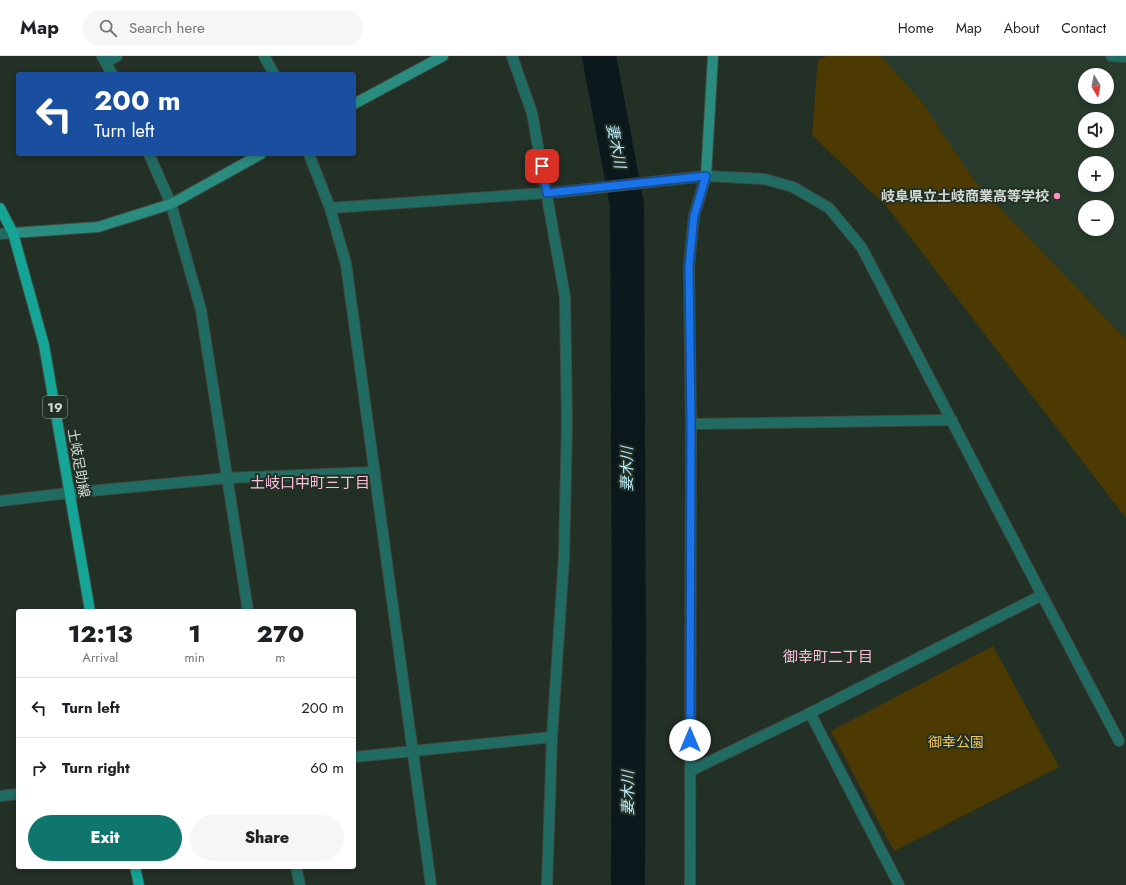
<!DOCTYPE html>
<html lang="en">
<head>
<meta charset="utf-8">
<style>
	:root { --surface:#fff; --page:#f6f6f6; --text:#202124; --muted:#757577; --line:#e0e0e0; --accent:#0f766e }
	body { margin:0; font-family:Jost,"Noto Sans JP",sans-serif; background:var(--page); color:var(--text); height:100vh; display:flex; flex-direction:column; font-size:15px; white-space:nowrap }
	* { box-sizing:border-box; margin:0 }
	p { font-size:13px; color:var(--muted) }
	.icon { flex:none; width:22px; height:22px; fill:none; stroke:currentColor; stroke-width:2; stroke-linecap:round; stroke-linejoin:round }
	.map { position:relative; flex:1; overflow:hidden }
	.drawer { position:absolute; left:16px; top:553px; width:340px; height:260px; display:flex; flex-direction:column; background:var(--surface); border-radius:4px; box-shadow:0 2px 6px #0003 }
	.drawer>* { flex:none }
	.banner { position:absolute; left:16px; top:16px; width:340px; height:84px; border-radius:4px; box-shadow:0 2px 6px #0003; background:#1a4fa0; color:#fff; overflow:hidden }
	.needle { width:26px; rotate:170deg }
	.fabs { position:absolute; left:1078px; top:12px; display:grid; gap:8px }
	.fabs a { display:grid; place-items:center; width:36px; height:36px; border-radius:50%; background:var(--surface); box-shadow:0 2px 6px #0003; font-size:20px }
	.pin { position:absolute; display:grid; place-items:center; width:34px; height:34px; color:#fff; margin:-17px; border-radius:8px; box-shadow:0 2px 6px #0006 }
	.me { position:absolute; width:44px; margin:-22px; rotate:0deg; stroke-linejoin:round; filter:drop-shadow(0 0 3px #0008) }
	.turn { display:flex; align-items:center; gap:14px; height:84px; padding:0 12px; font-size:18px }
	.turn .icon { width:52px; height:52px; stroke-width:2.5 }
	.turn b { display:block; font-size:28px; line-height:34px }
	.eta { display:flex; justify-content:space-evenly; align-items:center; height:68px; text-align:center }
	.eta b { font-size:24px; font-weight:800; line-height:28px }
	.button { display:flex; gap:8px; margin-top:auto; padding:8px 12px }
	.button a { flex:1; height:46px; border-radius:24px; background:var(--accent); color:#fff; font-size:16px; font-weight:800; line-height:46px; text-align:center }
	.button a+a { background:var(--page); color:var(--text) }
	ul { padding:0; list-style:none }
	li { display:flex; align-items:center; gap:12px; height:60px; padding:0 12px; border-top:1px solid var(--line) }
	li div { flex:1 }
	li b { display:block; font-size:15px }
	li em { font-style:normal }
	header { display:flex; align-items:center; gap:24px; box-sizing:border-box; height:56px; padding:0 20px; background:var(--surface); border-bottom:1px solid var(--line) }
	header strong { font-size:19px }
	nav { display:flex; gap:22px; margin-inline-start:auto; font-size:14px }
	.search { width:280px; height:36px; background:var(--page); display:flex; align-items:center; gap:10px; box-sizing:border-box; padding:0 14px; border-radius:22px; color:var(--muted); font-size:15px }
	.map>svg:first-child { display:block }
	.built { fill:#283b2c; fill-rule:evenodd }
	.green { fill:#4d3a03 }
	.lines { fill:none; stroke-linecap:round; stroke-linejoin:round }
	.river { stroke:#0b191d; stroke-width:34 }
	.lane-casing { stroke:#3f4b42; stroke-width:12 }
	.street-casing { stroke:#3f4b42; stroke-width:12 }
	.secondary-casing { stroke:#3f4b42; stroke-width:12 }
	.primary-casing { stroke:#3f4b42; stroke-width:12 }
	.lane { stroke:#206c62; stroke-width:10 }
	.street { stroke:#206c62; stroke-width:10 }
	.secondary { stroke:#2a8b7f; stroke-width:10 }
	.primary { stroke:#14a596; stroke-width:10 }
	.route-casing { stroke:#114b97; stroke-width:10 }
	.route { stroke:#1a73e8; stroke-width:7 }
	.poi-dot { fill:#fb8fc5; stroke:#233026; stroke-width:1.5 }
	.labels { text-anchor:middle; stroke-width:4; stroke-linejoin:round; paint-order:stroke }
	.shield { fill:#233026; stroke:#9ea79f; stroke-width:1 }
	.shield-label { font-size:13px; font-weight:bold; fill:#d2dad3 }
	.poi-label { font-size:14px; font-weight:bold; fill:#d2dad3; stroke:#233026; text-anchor:end }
	.street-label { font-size:14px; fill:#d2dad3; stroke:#233026 }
	.park-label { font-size:14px; fill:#f3c659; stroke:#233026 }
	.water-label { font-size:15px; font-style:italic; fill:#baecf9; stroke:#233026 }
	.neighbourhood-label { font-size:15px; fill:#fdbfdb; stroke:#233026 }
</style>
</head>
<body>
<header>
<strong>Map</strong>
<div class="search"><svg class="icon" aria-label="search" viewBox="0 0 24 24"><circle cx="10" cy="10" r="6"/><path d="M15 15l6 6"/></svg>Search here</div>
<nav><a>Home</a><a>Map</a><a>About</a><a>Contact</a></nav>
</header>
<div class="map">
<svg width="1126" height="829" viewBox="0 0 1126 829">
	<rect width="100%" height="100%" fill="#233026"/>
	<path class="built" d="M881 0H1126V283L976 127 922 46ZM1085 19H1107V41H1085ZM1085 63H1107V85H1085ZM1085 107H1107V129H1085ZM1085 151H1107V173H1085Z"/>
	<g class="green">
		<path d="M827 0H881L922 46 976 127 1126 283V462L887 151 812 79 818 4Z"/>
		<path d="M993 590 1059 711 894 795 831 675Z"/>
	</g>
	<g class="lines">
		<path class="river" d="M599 0 627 149 629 591 628 829"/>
		<defs>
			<path id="lane" d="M1111 0 1126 1"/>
			<g id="street">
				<path d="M102 0 112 18"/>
				<path d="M264 0 274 18"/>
				<path d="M512 0 532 57 565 241 567 367 564 501 552 681 547 829"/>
				<path d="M107 6 117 0"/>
				<path d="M149 98 171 148 201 254 248 555"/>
				<path d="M309 98 330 152 346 208 431 829"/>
				<path d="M330 152 560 136 706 120 764 123 793 131 829 152 862 192 1042 539 810 657 690 715"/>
				<path d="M0 178 13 177"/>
				<path d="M691 368 952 364"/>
				<path d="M0 445 69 437 228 422 375 416"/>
				<path d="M1042 539 1119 685"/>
				<path d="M810 657 899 829"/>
				<path d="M354 701 552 681"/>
				<path d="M0 740 18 738"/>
				<path d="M296 811 300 829"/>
				<path d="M690 829 691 368 689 210 694 160 706 120"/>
			</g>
			<g id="secondary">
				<path d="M354 48 443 0"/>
				<path d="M706 120 713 0"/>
				<path d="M13 177 98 171 171 148 261 98"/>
			</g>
			<g id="primary">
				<path d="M0 152 13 177 44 289 90 555"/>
				<path d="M135 811 139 829"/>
			</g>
		</defs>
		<use href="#lane" class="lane-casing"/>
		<use href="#street" class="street-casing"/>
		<use href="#secondary" class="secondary-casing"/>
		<use href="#primary" class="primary-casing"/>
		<use href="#lane" class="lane"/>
		<use href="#street" class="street"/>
		<use href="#secondary" class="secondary"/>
		<use href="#primary" class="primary"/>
	</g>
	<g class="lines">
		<defs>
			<path id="route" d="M542 110 547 137 706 120 694 160 689 210 691 368 690 684"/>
		</defs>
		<use href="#route" class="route-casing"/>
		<use href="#route" class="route"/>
	</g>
	<circle class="poi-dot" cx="1057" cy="140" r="4"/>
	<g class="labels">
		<rect class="shield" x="43" y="340" width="24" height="22" rx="3"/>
		<g class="shield-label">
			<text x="55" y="356">19</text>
		</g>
		<g class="poi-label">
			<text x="1049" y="145">岐阜県立土岐商業高等学校</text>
		</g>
		<g class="street-label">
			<text transform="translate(79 407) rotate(80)" y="5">土岐足助線</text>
		</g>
		<g class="park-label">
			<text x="956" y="691">御幸公園</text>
		</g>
		<g class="water-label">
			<text transform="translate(616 90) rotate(79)" y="5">妻木川</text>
			<text transform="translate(627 413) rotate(-90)" y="5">妻木川</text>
			<text transform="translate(628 737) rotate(-90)" y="5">妻木川</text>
		</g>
		<g class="neighbourhood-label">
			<text x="310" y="432">土岐口中町三丁目</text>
			<text x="828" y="606">御幸町二丁目</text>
		</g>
	</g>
</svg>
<div class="fabs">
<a><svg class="needle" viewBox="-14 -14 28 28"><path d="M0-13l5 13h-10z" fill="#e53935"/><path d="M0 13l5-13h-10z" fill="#757577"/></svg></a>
<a><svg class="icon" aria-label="sound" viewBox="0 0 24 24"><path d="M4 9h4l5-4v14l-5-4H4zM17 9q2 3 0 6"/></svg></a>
<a>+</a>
<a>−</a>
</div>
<div class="pin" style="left:542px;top:110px;background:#d93025"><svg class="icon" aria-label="arrive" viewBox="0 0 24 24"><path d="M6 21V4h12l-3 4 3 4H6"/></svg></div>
<svg class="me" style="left:690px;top:684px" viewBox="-20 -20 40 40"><circle r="19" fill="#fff"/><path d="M0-13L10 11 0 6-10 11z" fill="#1a73e8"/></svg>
<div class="banner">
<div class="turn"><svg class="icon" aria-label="left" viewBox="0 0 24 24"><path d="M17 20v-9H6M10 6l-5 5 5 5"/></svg><div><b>200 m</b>Turn left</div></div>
</div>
<section class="drawer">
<div class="eta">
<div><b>12:13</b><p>Arrival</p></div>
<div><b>1</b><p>min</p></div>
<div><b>270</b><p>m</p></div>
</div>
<ul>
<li><svg class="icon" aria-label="left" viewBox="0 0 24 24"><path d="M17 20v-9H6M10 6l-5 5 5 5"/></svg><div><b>Turn left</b></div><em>200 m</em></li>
<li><svg class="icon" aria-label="right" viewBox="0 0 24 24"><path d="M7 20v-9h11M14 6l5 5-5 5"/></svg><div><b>Turn right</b></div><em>60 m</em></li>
</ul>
<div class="button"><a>Exit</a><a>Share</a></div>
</section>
</div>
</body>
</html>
